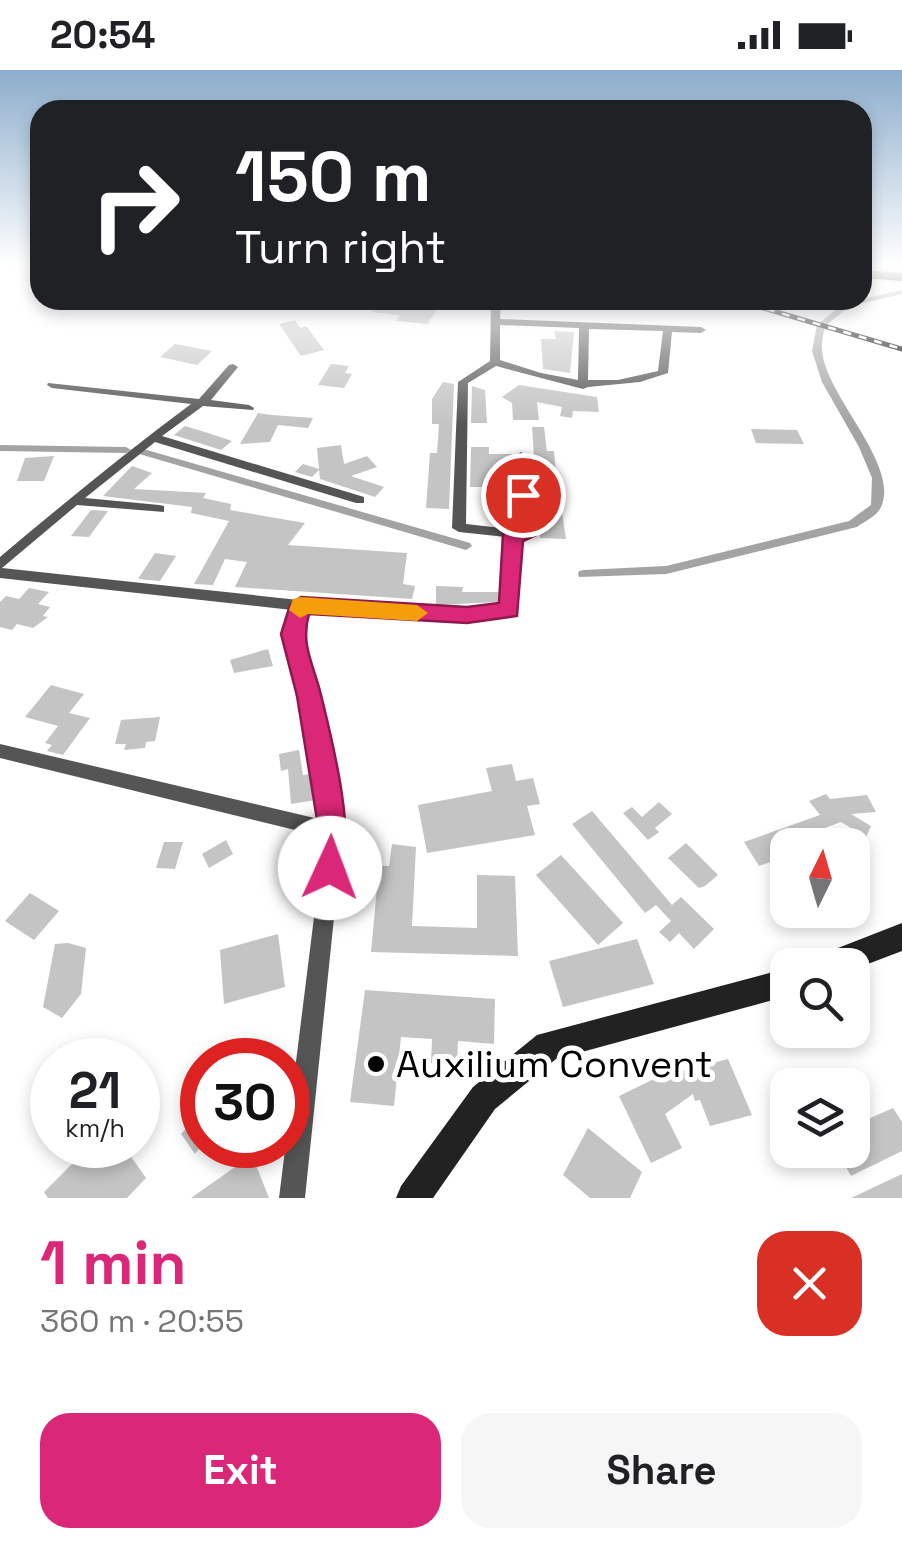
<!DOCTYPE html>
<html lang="en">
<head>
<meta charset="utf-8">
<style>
	:root { --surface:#fff; --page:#f6f6f6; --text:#202124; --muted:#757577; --accent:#db2777 }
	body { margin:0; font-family:"Space Grotesk",sans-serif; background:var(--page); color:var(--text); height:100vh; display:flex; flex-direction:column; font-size:38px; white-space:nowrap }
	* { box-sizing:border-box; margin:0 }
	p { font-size:32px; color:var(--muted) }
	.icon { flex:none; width:55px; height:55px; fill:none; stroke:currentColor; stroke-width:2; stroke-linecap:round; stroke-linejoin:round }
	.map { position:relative; height:1128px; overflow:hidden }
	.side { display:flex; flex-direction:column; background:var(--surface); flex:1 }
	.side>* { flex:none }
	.hud { position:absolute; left:30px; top:30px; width:842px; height:210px; border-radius:30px; box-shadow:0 5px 15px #0003; background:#202124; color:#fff; overflow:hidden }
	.needle { width:65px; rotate:5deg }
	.fabs { position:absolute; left:770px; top:758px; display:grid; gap:20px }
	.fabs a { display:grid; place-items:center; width:100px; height:100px; border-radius:20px; background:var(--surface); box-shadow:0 5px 15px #0003; font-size:50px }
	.speed { position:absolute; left:30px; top:968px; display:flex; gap:20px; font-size:50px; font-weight:700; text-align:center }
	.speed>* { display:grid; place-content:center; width:130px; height:130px; border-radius:50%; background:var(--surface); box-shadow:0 5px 15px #0003; line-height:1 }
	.speed small { font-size:25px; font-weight:400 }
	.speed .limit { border:15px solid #d22; background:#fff; color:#111 }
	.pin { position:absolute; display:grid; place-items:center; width:85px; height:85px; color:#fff; margin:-42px; border:5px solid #fff; border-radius:50%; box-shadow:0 2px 10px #0007 }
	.me { position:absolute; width:110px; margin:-55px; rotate:2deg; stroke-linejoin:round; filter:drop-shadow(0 0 8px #0008) }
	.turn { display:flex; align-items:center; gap:35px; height:210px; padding:0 40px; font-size:45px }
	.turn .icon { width:130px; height:130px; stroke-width:2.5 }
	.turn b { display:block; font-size:70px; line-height:85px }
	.round { display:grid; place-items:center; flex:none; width:105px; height:105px; border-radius:30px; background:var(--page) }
	.headline { display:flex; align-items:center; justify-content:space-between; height:170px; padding:0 40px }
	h1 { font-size:60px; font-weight:700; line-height:75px; color:var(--accent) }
	.action { display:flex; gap:20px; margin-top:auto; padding:20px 40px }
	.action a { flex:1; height:115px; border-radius:30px; background:var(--accent); color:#fff; font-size:40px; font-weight:700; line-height:115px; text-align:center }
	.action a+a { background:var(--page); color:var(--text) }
	.status { display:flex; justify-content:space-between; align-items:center; height:70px; padding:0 50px; background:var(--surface); direction:ltr }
	.status svg { height:28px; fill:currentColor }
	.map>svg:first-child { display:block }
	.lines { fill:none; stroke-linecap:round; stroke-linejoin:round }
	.canal { fill:#a3a3a3; fill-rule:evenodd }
	.building { fill:#c4c4c4 }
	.trunk-casing { stroke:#dbdbdb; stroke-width:4 }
	.minor { fill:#555; fill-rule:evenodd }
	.secondary { fill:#222; fill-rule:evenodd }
	.trunk { fill:#000; fill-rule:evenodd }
	.rail-casing { stroke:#000; stroke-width:5 }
	.rail { stroke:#fff; stroke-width:2.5; stroke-dasharray:8; stroke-linecap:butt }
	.route { fill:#db2777; stroke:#8e194d; stroke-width:2.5 }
	.slow { fill:#f59e0b }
	.poi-dot { fill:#000; stroke:#fff; stroke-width:4 }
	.labels { text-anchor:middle; stroke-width:10; stroke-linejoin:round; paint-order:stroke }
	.near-poi-label { font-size:38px; fill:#000; stroke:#fff; text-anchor:start }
</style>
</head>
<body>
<div class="status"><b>20:54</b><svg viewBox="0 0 49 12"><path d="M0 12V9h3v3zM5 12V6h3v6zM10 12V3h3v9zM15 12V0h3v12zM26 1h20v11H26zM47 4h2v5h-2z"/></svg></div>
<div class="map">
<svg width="902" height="1128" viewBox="0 0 902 1128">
	<rect width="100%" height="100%" fill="#fff"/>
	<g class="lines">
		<g class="canal">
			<path d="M902 220V224L850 236 825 256C824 263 821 272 822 279 823 323 901 395 881 437 877 446 865 451 857 457L666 504 579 507 578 504 579 501 584 500 666 496 849 451 871 435 872 408 859 377 822 312 812 281 817 255 844 233Z"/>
			<path d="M0 375 126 377 131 380 126 383 0 381Z"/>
			<path d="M140 378 470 473 472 476 466 480 136 383 135 381Z"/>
		</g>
	</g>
	<g class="building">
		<path d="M379 230H442L428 254 396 251 400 245 372 242Z"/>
		<path d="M295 250 300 258 306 256 324 280 301 286 279 254Z"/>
		<path d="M554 261 574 262 570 303 543 299 541 269H556Z"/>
		<path d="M175 274 212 281 197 295 160 287Z"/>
		<path d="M331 294 349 296 345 303 352 304 344 318 318 315Z"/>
		<path d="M443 312 454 314 449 439 426 438 430 383H437L439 354H432V329Z"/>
		<path d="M519 315 597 327 599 342 573 341 572 348 560 346 562 337 537 332 539 350H513L512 333 502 327Z"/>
		<path d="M472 316 485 320 487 353H471Z"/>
		<path d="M258 343 272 345 313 348 308 358 278 355 270 372 240 374Z"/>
		<path d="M185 356 208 363 232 371 221 380 174 365Z"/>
		<path d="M532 357H544L547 381H554L557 415 536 414Z"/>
		<path d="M751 359 797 360 804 374 756 373Z"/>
		<path d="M341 375 344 394 367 386 377 397 351 406 384 417 375 427 320 409 319 400 312 407 295 402 303 394 319 399 317 378Z"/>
		<path d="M471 377H489V384H512L514 443H499L495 417H470Z"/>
		<path d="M54 386 44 411H17L25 388Z"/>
		<path d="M132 396 152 403 134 419 206 423 203 428 231 434 230 440 305 453 288 475 407 483 403 514 415 516 412 529 235 517 247 492 225 489 213 515 194 514 229 451 191 443 192 437 103 426Z"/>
		<path d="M538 435H561L566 469 540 468Z"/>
		<path d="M91 440 108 441 89 467 71 466Z"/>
		<path d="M155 483 176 486 160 511 138 509Z"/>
		<path d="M436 516 463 517 462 522H499L498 532 436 535Z"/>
		<path d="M29 518 49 522 38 534 50 537 43 546 48 547 33 558 17 554 12 560 0 557V532L6 526 19 529Z"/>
		<path d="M268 579 273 596 234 603 230 590Z"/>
		<path d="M51 615 84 624 69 643 90 648 63 685 47 681 52 675 45 673 58 656 25 647Z"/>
		<path d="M160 647 155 671 146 672 145 678 124 680 126 674H115L121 650Z"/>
		<path d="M299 680 303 705 311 704 316 730 291 734 288 699 281 701 279 684Z"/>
		<path d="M512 694 516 711 533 708 540 734 527 736 535 765 427 783 418 735 492 721 486 698Z"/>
		<path d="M826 724 830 729 867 725 876 742 851 744 871 756 866 767 841 752 811 763 819 775H776L784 787 759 796 744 772 820 745 809 731Z"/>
		<path d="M659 732 672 744 655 758 659 762 648 770 623 743 632 737 642 747Z"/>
		<path d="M592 741 672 835 681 827 714 859 694 879 679 863 670 872 659 862 671 851 656 835 645 843 572 754Z"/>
		<path d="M226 770 233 784 209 798 202 784Z"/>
		<path d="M164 772H183L175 799 156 798Z"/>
		<path d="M686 773 718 805 705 816 699 818 668 788Z"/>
		<path d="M392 774 416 777 412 856 477 858V805L515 806 518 886 371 882 379 796H389Z"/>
		<path d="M561 785 623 853 598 875 536 805Z"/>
		<path d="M30 823 59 841 34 870 5 851Z"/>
		<path d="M278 864 285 917 224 934 220 880Z"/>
		<path d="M637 869 654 914 563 937 549 891Z"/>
		<path d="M68 873 86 878 81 924 62 948 43 937 55 874Z"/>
		<path d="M365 920 495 929 494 974 458 971 457 995 431 993 432 969 401 967 394 1036 350 1032Z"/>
		<path d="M728 989 752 1045 710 1056 700 1030 695 1031 693 1024 665 1044 682 1078 651 1093 619 1026 654 1009 663 999 667 1005Z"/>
		<path d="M893 1038 902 1052V1081L851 1106 836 1080H852V1056Z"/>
		<path d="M202 1041V1075L195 1084 181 1064Z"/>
		<path d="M588 1058 642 1102 630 1128H590L563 1105Z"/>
		<path d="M91 1075H123L146 1108 127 1128H48L44 1122Z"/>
		<path d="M252 1085 269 1128H191Z"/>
		<path d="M902 1104V1128H851Z"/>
	</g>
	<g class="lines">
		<defs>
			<path id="trunk" d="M862 200 902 203V211L862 208Z"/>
		</defs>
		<use href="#trunk" class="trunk-casing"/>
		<path class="minor" d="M491 230H501L500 249 701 257 706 260 701 263 672 262 668 303 640 312 588 317 583 319 496 296 468 313 466 454 519 460 515 386 521 382 527 386 533 465 531 468 519 469 514 544C456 558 367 548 306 541L300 565 317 626 343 761 305 1128H279L324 767 0 688V674L323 750 301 626 284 565 292 540 0 508V487C63 434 125 383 191 334L52 318 47 315 48 313 199 329 229 295 233 294 238 297 211 330 249 335 254 338 253 340 203 336 162 366 364 427V433H356L155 372 85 428 159 435 164 436V442L77 435 2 498 355 536 467 540 502 535 506 467 459 462 452 458 458 312 490 291ZM500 255 579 258 578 310 541 303 500 290ZM589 259 663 261 658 301 618 310H588Z"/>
		<g class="secondary">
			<path d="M902 853V881L852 900V895H816L820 885Z"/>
			<path d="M788 898V926L556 989 495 1039 433 1128H396L401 1116 473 1017 537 965Z"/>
		</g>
		<use href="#trunk" class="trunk"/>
		<defs>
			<path id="rail" d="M736 230 902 279"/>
		</defs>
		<use href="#rail" class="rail-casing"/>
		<use href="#rail" class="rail"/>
	</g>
	<linearGradient id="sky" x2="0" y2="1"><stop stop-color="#8cadcc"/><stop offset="0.55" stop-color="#fff"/><stop offset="1" stop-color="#fff" stop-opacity="0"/></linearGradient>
	<rect width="902" height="355" fill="url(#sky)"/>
	<path class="route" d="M523 419 533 425 536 465 523 471 517 546 467 553 309 544C300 575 314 595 321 625 332 670 357 767 340 808L330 812 319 808 315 798 319 762 297 626 281 564 290 535 301 527 467 537 499 533 503 464 515 457 514 425Z"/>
	<path class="slow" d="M301 527 417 535 428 543 417 551 308 544 300 548 289 540 293 529Z"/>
	<circle class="poi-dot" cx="376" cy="994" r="10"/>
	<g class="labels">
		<g class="near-poi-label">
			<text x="396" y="1007">Auxilium Convent</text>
		</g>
	</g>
</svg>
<div class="fabs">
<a><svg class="needle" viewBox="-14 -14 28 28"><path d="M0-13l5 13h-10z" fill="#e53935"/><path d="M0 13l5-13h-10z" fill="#757577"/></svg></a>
<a><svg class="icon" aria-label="search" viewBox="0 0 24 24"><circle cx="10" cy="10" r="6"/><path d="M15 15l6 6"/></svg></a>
<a><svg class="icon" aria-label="layers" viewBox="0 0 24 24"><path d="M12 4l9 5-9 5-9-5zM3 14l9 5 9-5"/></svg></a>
</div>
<div class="speed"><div>21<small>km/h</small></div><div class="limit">30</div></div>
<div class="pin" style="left:523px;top:425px;background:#d93025"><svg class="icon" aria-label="arrive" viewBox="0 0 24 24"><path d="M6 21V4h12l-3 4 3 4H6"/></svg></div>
<svg class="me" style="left:330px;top:798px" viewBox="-20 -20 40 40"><circle r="19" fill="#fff"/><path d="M0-13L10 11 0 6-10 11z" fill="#db2777"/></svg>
<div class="hud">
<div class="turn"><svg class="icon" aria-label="right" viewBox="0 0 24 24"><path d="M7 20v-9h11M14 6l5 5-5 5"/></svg><div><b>150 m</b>Turn right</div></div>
</div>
</div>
<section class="side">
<div class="headline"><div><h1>1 min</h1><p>360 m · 20:55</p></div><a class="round" style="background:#d93025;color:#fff"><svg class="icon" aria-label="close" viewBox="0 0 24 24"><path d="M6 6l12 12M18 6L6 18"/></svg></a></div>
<div class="action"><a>Exit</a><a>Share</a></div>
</section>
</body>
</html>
